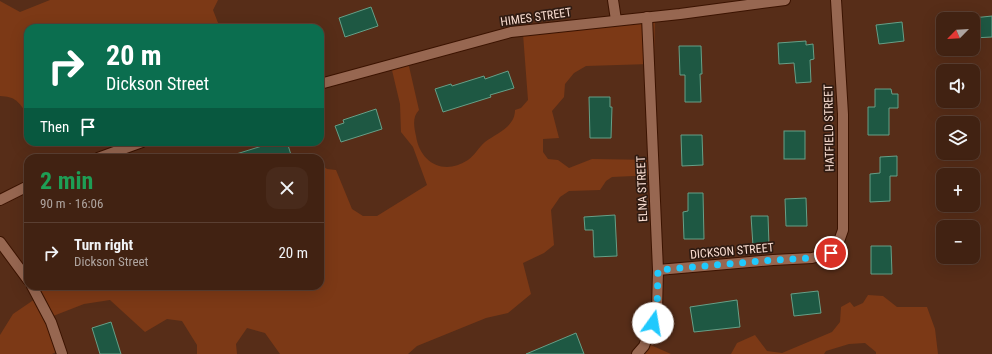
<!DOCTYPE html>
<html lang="en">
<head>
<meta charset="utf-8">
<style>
	:root { --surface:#412212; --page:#482a1b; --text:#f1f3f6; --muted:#aea49f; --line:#5a3f32 }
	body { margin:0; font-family:"Roboto Condensed",sans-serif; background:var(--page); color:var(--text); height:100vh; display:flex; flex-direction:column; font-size:15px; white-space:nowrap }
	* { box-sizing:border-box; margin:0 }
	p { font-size:13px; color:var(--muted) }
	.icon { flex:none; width:22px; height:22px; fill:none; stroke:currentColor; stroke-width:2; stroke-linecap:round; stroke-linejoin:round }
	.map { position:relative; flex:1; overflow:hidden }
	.details { position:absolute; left:24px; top:154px; width:300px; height:136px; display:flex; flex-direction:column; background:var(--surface); border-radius:12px; box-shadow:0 4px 16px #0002,0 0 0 1px var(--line) }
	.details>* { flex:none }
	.hud { position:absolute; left:24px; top:24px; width:300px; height:122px; border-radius:12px; box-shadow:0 4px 16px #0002,0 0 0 1px var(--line); background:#0b6e4f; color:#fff; overflow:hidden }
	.needle { width:26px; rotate:246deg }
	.buttons { position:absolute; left:936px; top:12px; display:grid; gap:8px }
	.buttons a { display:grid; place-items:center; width:44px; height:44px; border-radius:8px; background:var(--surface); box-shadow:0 4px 16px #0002,0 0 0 1px var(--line); font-size:20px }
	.pin { position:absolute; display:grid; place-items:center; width:34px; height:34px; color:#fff; margin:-17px; border:2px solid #fff; border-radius:50%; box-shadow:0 1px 4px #0007 }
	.me { position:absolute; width:44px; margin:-22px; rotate:13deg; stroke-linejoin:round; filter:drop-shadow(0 0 3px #0008) }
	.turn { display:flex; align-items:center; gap:14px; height:84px; padding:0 16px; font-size:18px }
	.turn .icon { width:52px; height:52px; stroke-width:2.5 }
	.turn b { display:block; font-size:28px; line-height:34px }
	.then { display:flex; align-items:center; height:38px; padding:0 16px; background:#0003; gap:8px; font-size:15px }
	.round { display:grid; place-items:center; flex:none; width:42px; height:42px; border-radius:12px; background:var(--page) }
	.summary { display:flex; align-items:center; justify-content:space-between; height:68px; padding:0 16px }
	h1 { font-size:24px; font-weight:700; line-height:30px; color:#1e9e55 }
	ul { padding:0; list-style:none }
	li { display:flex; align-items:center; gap:12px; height:60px; padding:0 16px; border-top:1px solid var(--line) }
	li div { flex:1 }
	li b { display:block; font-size:15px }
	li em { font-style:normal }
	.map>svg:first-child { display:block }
	.green { fill:#7c3916 }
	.building { fill:#1e5843; stroke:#669f87 }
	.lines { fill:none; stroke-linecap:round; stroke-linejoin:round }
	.minor-casing { stroke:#3b1300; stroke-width:12 }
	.minor { stroke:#976751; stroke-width:10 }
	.route { stroke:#20c9fd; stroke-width:7; stroke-dasharray:0 12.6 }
	.labels { text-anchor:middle; stroke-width:3.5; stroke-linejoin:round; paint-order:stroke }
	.street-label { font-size:12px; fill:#f9ddd1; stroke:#2f1b12 }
</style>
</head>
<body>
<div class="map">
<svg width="992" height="354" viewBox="0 0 992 354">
	<rect width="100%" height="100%" fill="#572d18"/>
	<g class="green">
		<path d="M50 0H218L213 10 220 28H28V111L26 112C17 100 15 97 0 96V1L20 12Z"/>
		<path d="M655 16 654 59 650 64 586 66 574 73 565 84 564 97 552 111 559 138 543 139V152L548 159 558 160 569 168 592 159 654 160 655 175 612 177 606 181 600 190 569 191 560 197 551 210 554 245 544 253 523 263 531 294 508 313 486 318 417 346 408 354H280L265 333 247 328 236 344 237 354H197V345L182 321 167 319 145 332 110 300 84 304 48 318 58 351 52 354H0V335L13 314 35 299 30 286H320V164L327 169 336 170 352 209 363 216H377L427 185 413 147 401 132 400 104 391 66 408 62 419 110C412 117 414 127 416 136 420 163 444 176 468 160 475 155 479 147 485 142 497 133 515 127 515 110L521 108 528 100 523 34Z"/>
		<path d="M868 295 883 296 897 307H927L935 329 938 354H876V352L865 343 849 344 826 351 824 354H731L737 343 755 335 767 351 782 353 832 332 840 322 841 307 850 302 854 307 863 303Z"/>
		<path d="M646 343 671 354H638Z"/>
	</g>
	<g class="building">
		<path d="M371 7 378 26 345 37 339 18Z"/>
		<path d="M992 16V37L973 38V18Z"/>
		<path d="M902 22 904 41 879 44 876 25Z"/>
		<path d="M806 41V45L813 44 814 59 810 60 811 82 796 83 794 63 779 64 778 43Z"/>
		<path d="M679 46H701L702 74H700L701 102H685V75H680Z"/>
		<path d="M508 71 514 88 490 95 491 97 443 112 435 89 451 84 452 86 484 76 485 79Z"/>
		<path d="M875 89H891L892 94H898V108H889V135H868V107H875Z"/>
		<path d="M589 97H610V107H612L611 138H590Z"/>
		<path d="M376 109 382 129 341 142 335 126 344 123 343 120Z"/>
		<rect x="784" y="131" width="21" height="28"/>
		<path d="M681 135H702L703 165 682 166Z"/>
		<path d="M275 142H287L292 158H234L233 155Z"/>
		<path d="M897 156V176H890V201L870 202V174L880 173V157Z"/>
		<path d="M688 193H703L704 239H684L683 212 688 211Z"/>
		<path d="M806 198 807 226H786L785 199Z"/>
		<path d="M615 215 617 256 594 257 593 230H585L584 217Z"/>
		<path d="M751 216H768L769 245 753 246Z"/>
		<path d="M871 246H891L892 274H871Z"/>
		<path d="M818 291 821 313 794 316 791 294Z"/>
		<path d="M737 300 740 327 694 332 690 307Z"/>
		<path d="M111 322 121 354H100L92 328Z"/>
		<path d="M576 333 584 354H526Z"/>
	</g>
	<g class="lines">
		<defs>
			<g id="minor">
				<path d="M613 0 616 20"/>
				<path d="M320 84 511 32 680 14 785 0"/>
				<path d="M98 158 142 142"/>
				<path d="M0 200 28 186"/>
				<path d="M0 242 28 280"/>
				<path d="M658 270 773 260 812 258 831 253 838 244 843 230V114L836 0"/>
				<path d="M32 286 51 322 62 354"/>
				<path d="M637 354 644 346 657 311 658 270 647 17"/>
			</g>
		</defs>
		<use href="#minor" class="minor-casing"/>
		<use href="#minor" class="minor"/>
	</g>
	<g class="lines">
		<path class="route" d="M653 323 657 311 658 270 773 260 812 258 831 253"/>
	</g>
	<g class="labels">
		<g class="street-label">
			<text transform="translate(536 17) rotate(-8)" y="4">HIMES STREET</text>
			<text transform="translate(829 128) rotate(-91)" y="4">HATFIELD STREET</text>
			<text transform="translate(642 189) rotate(-92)" y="4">ELNA STREET</text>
			<text transform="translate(732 251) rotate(-5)" y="4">DICKSON STREET</text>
		</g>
	</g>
</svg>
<div class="buttons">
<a><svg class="needle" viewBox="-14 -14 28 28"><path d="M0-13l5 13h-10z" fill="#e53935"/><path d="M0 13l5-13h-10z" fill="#aea49f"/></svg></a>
<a><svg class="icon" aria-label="sound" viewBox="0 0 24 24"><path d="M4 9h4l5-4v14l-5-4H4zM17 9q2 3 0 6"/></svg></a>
<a><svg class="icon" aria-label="layers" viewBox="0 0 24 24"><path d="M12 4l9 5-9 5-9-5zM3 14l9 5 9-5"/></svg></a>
<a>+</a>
<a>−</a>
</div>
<div class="pin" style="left:831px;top:253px;background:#d93025"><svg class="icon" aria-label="arrive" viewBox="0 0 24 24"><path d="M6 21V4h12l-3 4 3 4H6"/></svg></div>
<svg class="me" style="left:653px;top:323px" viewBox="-20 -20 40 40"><circle r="19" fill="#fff"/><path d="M0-13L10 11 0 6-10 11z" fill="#20c9fd"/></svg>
<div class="hud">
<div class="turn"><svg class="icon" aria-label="right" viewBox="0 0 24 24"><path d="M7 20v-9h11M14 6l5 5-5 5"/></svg><div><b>20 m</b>Dickson Street</div></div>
<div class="then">Then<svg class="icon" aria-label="arrive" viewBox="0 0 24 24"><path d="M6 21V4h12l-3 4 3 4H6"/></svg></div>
</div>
<section class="details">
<div class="summary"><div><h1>2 min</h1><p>90 m · 16:06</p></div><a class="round"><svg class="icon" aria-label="close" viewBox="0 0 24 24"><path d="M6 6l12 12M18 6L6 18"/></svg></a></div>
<ul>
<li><svg class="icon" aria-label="right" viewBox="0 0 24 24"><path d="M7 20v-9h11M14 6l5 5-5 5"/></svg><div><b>Turn right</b><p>Dickson Street</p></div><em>20 m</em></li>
</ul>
</section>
</div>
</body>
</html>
